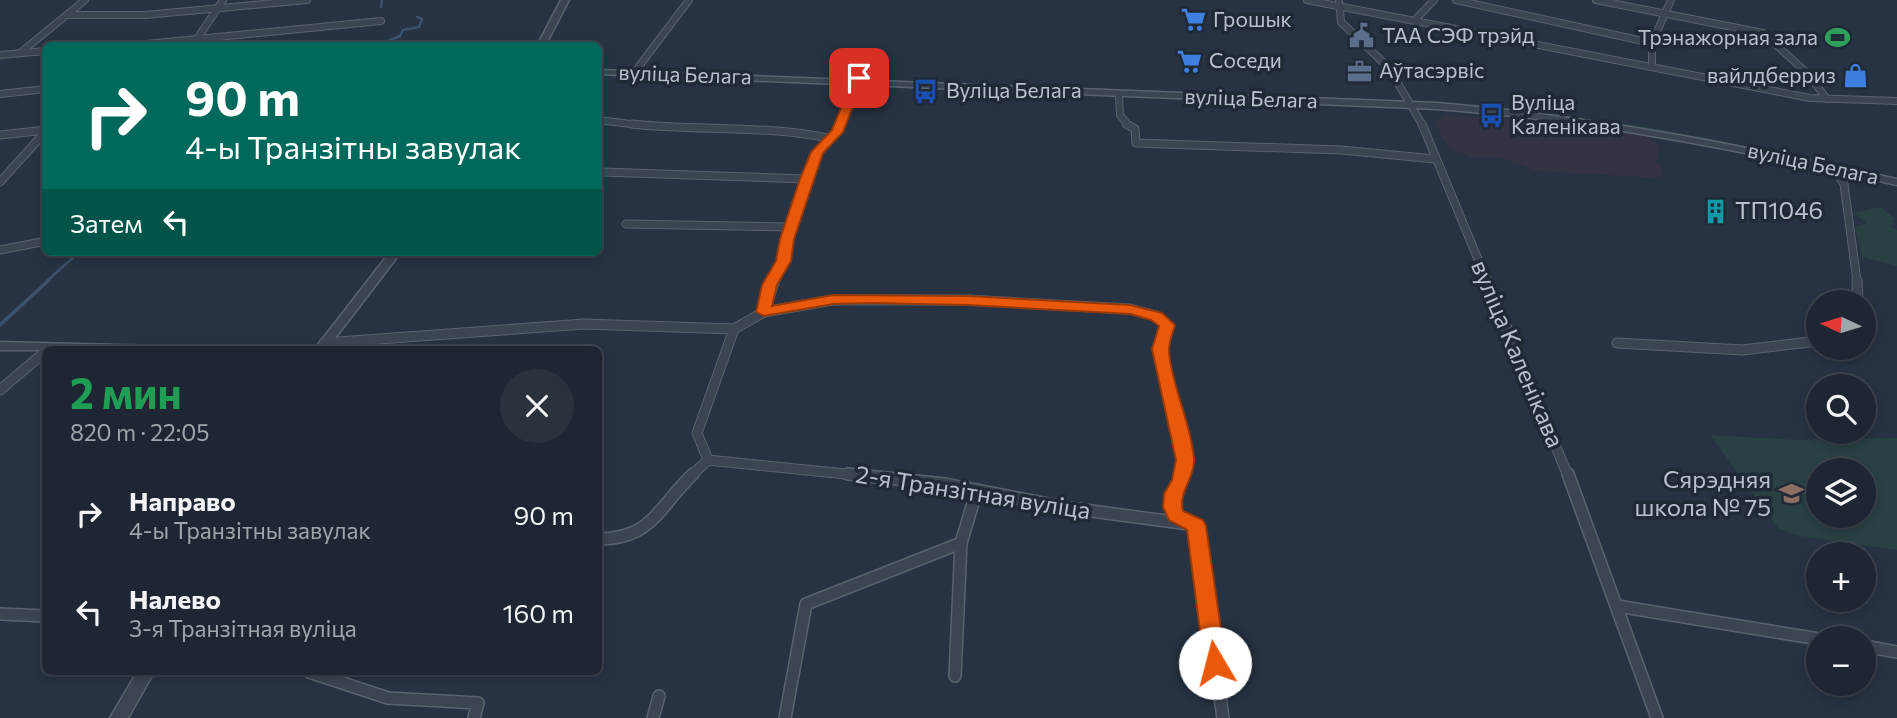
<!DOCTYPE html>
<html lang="ru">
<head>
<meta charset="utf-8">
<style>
	:root { --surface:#1d2632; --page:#2a323e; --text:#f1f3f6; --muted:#a0a5ac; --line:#3b434d }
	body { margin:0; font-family:Commissioner,sans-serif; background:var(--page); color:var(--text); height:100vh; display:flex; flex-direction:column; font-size:26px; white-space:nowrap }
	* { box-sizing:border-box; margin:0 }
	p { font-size:23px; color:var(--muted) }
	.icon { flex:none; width:38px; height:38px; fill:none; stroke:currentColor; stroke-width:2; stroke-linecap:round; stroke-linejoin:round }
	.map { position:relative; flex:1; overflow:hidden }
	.sheet { position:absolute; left:42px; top:346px; width:560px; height:329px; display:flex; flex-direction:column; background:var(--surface); border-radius:10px; box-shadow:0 4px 10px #0003,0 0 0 2px var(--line) }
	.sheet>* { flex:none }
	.hud { position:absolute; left:42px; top:42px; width:560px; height:214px; border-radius:10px; box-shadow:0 4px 10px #0003,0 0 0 2px var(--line); background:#00695c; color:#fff; overflow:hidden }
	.needle { width:46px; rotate:274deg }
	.tools { position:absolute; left:1806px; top:290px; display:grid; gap:14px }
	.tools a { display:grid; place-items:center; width:70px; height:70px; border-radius:50%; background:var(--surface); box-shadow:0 4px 10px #0003,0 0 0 2px var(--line); font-size:35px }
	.pin { position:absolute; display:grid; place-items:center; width:60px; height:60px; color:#fff; margin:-30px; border-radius:14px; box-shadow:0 4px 10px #0006 }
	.me { position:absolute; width:77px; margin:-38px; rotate:352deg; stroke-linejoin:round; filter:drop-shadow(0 0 5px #0008) }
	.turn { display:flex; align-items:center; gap:24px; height:147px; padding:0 28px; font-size:32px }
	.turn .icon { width:91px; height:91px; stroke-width:2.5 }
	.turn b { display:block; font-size:49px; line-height:60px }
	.then { display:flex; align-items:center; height:66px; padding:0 28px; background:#0003; gap:14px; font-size:26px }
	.round { display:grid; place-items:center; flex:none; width:74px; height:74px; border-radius:37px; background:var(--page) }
	.summary { display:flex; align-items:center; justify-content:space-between; height:119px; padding:0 28px }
	h1 { font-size:42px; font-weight:700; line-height:52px; color:#1e9e55 }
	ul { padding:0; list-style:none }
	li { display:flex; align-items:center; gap:21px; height:98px; padding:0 28px }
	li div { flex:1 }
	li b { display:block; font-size:26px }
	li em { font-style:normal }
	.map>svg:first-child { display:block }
	.medical { fill:#343343 }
	.green { fill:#294143; fill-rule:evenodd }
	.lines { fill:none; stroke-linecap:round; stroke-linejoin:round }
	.stream-far1 { stroke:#3c526b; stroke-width:2.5 }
	.stream { stroke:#3c526b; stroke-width:3.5 }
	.minor-far3-casing { stroke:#59636f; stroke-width:8 }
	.minor-far2-casing { stroke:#59636f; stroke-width:9 }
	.minor-far1-casing { stroke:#59636f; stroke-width:11 }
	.minor-casing { stroke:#59636f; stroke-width:14 }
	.tertiary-casing { stroke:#59636f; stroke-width:3 }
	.minor-far3 { stroke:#3b4552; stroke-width:6 }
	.minor-far2 { stroke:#3b4552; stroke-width:7 }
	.minor-far1 { stroke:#3b4552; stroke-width:9 }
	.minor { stroke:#3b4552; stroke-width:11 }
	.tertiary { fill:#3b4552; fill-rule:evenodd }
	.route { fill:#ea580c; stroke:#983908; stroke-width:2 }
	.labels { text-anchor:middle; stroke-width:7; stroke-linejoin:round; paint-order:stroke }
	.far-poi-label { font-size:21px; fill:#b8c0cc; stroke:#202a37; text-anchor:start }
	.far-street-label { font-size:21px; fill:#b8c0cc; stroke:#202a37 }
	.poi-label { font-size:24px; fill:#b8c0cc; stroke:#202a37; text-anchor:start }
	.street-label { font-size:24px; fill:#b8c0cc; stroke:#202a37 }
</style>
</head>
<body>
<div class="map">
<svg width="1897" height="718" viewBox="0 0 1897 718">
	<rect width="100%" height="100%" fill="#273342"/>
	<path class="medical" d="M1447 115 1549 122 1649 137 1659 148 1656 163 1665 174 1657 178 1537 171 1498 157H1470L1447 147 1435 121Z"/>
	<g class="green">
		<path d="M884 80 1363 99 1379 101 883 82Z"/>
		<path d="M1437 102C1550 109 1658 127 1769 151 1785 154 1824 158 1835 167L1596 119Z"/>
		<path d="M1876 208H1882L1896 220 1891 221 1895 224 1889 225 1897 230V266L1862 257 1855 227 1867 223 1853 213Z"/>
		<path d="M1710 435 1797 440 1897 438V550L1794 535 1778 528ZM1818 471H1864V516H1818Z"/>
	</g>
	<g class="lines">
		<g class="stream-far1">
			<path d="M381 7 382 0"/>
			<path d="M375 46 400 36 403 30 419 27 422 19 417 17"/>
			<path d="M47 281 79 252"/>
		</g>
		<path class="stream" d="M0 325 49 280"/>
		<defs>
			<g id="minor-far3">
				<path d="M1307 0 1810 98 1897 101"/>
				<path d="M1339 0 1341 22 1389 68 1423 126"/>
				<path d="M1456 0 1652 43"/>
				<path d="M1596 0 1763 33 1807 73 1827 99"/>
				<path d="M67 15H145L307 0"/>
				<path d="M1415 20 1434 0"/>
				<path d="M195 42 223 0"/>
				<path d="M126 46 381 21"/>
				<path d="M20 53 85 0"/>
				<path d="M0 55 46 51"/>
				<path d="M1652 67V43L1671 0"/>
				<path d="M637 69 689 0"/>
				<path d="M0 94 46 89"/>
				<path d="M1119 95 1120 115 1129 126"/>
				<path d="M598 120 647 126"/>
				<path d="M840 126 859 78"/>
			</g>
			<g id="minor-far2">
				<path d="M632 124C697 131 764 125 828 138 810 164 799 193 791 223 785 244 783 262 774 281"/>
				<path d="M1126 124 1135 129 1136 143 1341 150 1435 159"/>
				<path d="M1422 124 1487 281"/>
				<path d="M0 135 46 130"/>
				<path d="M828 138 838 132 841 124"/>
				<path d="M1840 170 1838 175 1844 184 1857 281"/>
				<path d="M602 172 806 179"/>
				<path d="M0 182 46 131"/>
				<path d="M626 224 790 227"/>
				<path d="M0 250 46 241"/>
			</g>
			<g id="minor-far1">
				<path d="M1487 280 1568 476"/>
				<path d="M1857 280 1858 303"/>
				<path d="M764 312 775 280"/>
				<path d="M324 343 584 324 734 329 764 312 833 300H968L1130 309 1156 316 1167 325C1165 332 1162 339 1161 346 1157 390 1195 433 1182 476"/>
				<path d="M1617 343 1743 350 1818 341"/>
				<path d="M0 390 46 351"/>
				<path d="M708 460 865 476"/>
				<path d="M691 476 708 460 697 433 734 329"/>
			</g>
			<g id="minor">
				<path d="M848 474 945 484 1069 508 1189 524"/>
				<path d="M1183 474 1173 500 1175 515 1196 525"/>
				<path d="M1568 474 1657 718"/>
				<path d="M1196 525 1223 718"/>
				<path d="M598 539C653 539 658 507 693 474"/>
				<path d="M1617 606 1819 639"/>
				<path d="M0 614 46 616"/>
				<path d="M1864 646 1897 652"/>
				<path d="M309 672 388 698 478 703 474 718"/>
				<path d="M955 676 961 543"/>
				<path d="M653 718 659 696"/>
				<path d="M785 718 806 604 961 543 977 490"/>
			</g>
			<g id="tertiary">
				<path d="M561 0H569L545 46H537Z"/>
				<path d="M598 70 1437 103C1593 116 1745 146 1897 179V185C1745 151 1593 121 1437 109L598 74Z"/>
				<path d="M390 252H401L326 350H314Z"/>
				<path d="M0 342 158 346 164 350H0Z"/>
				<path d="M137 672H154L128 718H110Z"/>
			</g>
		</defs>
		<use href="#minor-far3" class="minor-far3-casing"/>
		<use href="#minor-far2" class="minor-far2-casing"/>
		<use href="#minor-far1" class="minor-far1-casing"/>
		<use href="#minor" class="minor-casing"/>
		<use href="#tertiary" class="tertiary-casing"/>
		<use href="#minor-far3" class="minor-far3"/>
		<use href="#minor-far2" class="minor-far2"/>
		<use href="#minor-far1" class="minor-far1"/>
		<use href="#minor" class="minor"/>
		<use href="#tertiary" class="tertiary"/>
	</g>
	<path class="route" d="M859 74 864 78 843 132 823 153 794 239 791 261 777 285 772 306 833 295 968 296 1130 305 1162 313 1175 325C1173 333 1168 343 1169 352 1172 388 1191 422 1194 459 1195 478 1178 492 1183 511L1203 520 1206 526 1226 663 1223 670 1215 672 1207 670 1204 663 1187 530 1169 520 1163 507 1164 494 1172 480 1176 460 1152 349 1159 326 1151 320 1130 314 968 305 870 303 833 304 764 316 756 312 762 285 776 261 780 239 800 179 811 152 832 130 853 78Z"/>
	<defs>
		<symbol id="supermarket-bare" viewBox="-9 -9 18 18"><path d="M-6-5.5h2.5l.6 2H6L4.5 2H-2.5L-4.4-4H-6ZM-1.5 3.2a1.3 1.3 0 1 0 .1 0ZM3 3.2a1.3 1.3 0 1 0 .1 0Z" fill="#3f7fe0" stroke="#202a37" stroke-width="2.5" paint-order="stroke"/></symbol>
		<symbol id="civic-bare" viewBox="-9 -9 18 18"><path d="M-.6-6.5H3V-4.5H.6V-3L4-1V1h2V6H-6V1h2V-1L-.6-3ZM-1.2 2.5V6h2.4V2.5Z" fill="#5c6f8a" stroke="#202a37" stroke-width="2.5" paint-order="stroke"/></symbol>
		<symbol id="stadium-bare" viewBox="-9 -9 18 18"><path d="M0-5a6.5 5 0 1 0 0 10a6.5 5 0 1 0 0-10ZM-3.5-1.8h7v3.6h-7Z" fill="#2e9e5b" stroke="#202a37" stroke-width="2.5" paint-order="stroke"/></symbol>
		<symbol id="office-bare" viewBox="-9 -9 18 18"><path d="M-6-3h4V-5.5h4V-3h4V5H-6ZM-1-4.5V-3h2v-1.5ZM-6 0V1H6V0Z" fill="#5c6f8a" stroke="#202a37" stroke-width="2.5" paint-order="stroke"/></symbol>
		<symbol id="shop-bare" viewBox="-9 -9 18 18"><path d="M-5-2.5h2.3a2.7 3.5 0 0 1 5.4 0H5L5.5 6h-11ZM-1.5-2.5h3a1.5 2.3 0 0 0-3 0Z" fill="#3f7fe0" stroke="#202a37" stroke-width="2.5" paint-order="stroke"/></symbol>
		<symbol id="bus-bare" viewBox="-9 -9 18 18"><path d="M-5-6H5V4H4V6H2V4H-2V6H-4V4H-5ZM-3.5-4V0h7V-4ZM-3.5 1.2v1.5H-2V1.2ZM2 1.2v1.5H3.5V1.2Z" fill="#1a4fb4" stroke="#202a37" stroke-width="2.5" paint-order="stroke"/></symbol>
		<symbol id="building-bare" viewBox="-9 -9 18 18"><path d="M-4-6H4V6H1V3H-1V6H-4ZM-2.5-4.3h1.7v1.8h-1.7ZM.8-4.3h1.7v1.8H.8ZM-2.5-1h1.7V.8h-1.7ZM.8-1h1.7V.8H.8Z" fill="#0f9aa8" stroke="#202a37" stroke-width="2.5" paint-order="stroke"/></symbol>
		<symbol id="school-bare" viewBox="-9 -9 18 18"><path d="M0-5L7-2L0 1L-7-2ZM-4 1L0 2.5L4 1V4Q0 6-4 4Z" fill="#8d6e63" stroke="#202a37" stroke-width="2.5" paint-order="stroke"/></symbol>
	</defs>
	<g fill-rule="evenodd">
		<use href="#supermarket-bare" x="1176" y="2" width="35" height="35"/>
		<use href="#civic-bare" x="1344" y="18" width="35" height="35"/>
		<use href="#stadium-bare" x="1820" y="20" width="35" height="35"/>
		<use href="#supermarket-bare" x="1172" y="44" width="35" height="35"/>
		<use href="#office-bare" x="1342" y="54" width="35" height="35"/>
		<use href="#shop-bare" x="1838" y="58" width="35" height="35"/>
		<use href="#bus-bare" x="908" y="74" width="35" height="35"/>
		<use href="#bus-bare" x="1474" y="98" width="35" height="35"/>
		<use href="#building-bare" x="1698" y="194" width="35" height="35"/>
		<use href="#school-bare" x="1774" y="476" width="35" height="35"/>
	</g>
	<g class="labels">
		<g class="far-poi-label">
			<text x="1213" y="27">Грошык</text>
			<text x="1382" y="43">ТАА СЭФ трэйд</text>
			<text x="1818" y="45" text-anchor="end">Трэнажорная зала</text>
			<text x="1209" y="68">Соседи</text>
			<text x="1379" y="78">Аўтасэрвіс</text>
			<text x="1836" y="83" text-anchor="end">вайлдберриз</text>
			<text x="946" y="98">Вуліца Белага</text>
			<text x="1511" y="110">Вуліца<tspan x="1511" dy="24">Каленікава</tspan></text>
		</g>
		<g class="far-street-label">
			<text transform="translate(685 75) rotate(2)" y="7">вуліца Белага</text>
			<text transform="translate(1251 99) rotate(2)" y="7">вуліца Белага</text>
			<text transform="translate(1813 164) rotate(12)" y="7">вуліца Белага</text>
		</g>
		<g class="poi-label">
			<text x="1735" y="219">ТП1046</text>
			<text x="1771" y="488" text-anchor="end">Сярэдняя<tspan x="1771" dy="28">школа № 75</tspan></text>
		</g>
		<g class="street-label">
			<text transform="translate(1517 354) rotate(67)" y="8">вуліца Каленікава</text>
			<text transform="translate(973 493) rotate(9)" y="8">2-я Транзітная вуліца</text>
		</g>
	</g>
</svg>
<div class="tools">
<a><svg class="needle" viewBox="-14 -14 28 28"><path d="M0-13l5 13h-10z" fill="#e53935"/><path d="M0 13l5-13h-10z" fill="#a0a5ac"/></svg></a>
<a><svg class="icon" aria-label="search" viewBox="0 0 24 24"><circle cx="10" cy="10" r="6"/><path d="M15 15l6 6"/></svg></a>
<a><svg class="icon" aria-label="layers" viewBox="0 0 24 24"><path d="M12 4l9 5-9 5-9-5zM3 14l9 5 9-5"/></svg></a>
<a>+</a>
<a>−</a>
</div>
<div class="pin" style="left:859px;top:78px;background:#d93025"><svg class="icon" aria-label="arrive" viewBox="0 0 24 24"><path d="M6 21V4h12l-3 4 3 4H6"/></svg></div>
<svg class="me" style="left:1215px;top:663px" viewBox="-20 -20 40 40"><circle r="19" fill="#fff"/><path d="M0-13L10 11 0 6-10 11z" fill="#ea580c"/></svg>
<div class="hud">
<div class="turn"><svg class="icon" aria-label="right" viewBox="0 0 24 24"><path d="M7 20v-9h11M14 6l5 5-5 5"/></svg><div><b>90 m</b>4-ы Транзітны завулак</div></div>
<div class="then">Затем<svg class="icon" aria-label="left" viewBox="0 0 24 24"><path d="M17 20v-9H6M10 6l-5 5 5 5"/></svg></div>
</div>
<section class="sheet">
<div class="summary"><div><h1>2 мин</h1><p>820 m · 22:05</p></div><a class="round"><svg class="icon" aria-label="close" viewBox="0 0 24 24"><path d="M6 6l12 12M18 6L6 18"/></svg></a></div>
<ul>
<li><svg class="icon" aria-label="right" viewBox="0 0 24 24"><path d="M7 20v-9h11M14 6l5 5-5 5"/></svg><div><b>Направо</b><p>4-ы Транзітны завулак</p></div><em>90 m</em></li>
<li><svg class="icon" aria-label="left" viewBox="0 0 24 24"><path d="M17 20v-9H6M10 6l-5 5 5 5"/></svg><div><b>Налево</b><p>3-я Транзітная вуліца</p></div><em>160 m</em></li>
</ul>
</section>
</div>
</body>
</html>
